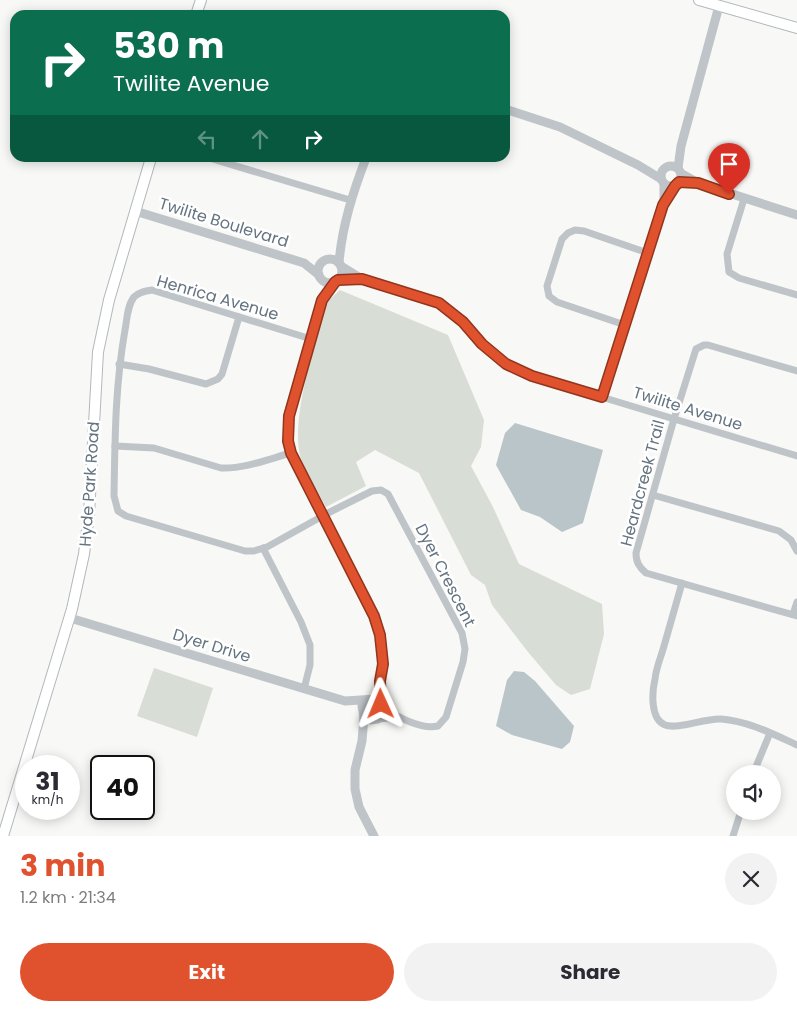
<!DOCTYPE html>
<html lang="en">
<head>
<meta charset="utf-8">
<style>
	:root { --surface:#fff; --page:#f2f2f3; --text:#2b2b33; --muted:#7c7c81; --accent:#e0522d }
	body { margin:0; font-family:Poppins,sans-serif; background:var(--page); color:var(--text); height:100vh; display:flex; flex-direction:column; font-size:19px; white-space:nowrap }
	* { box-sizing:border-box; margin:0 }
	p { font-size:16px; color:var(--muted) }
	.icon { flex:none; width:28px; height:28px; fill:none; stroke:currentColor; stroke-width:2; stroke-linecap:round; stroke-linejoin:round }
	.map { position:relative; height:836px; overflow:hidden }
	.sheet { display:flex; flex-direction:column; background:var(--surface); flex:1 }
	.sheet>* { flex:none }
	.guide { position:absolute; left:10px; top:10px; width:500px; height:152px; border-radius:15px; box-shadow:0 2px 12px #0003; background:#0b6e4f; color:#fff; overflow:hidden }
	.buttons { position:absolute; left:726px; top:765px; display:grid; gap:10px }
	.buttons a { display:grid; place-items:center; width:55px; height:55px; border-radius:50%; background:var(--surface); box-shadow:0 2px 12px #0003; font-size:25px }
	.speed { position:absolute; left:15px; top:755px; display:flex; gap:10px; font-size:25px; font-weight:700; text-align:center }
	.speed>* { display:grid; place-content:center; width:65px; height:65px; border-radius:50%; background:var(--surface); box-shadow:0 2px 12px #0003; line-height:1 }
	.speed small { font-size:12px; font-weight:400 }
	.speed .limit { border:2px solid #111; border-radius:8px; background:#fff; color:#111 }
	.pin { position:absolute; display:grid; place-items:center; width:42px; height:42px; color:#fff; margin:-51px -21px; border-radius:50% 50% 50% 0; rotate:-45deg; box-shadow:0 0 5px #0007 }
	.pin .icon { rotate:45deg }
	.me { position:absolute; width:55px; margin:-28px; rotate:359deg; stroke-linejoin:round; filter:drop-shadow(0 0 4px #0008) }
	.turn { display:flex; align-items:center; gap:18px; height:105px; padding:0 20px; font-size:22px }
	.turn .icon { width:65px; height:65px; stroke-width:2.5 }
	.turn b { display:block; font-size:35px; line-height:42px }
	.lanes { display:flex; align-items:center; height:48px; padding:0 20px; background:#0003; justify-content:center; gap:25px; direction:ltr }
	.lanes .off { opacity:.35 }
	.round { display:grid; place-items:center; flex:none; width:52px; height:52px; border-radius:26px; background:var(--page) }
	.overview { display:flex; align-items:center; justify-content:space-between; height:85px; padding:0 20px }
	h1 { font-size:30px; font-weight:700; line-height:38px; color:var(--accent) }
	.cta { display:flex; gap:10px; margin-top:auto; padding:10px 20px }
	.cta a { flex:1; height:58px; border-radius:30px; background:var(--accent); color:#fff; font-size:20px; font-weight:700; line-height:58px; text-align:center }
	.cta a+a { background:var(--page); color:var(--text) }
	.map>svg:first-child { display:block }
	.green { fill:#d8ddd5 }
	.water { fill:#b9c5c9 }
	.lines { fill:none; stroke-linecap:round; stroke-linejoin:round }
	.secondary-casing { stroke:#b2b8bc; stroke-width:12 }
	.minor { stroke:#bfc4c8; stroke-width:7 }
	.tertiary { stroke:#bfc4c8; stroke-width:9 }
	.secondary { stroke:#fff; stroke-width:10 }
	.route-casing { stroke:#92351d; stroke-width:12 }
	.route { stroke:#e0522d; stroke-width:9 }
	.labels { text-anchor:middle; stroke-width:5; stroke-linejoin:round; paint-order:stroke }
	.street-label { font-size:16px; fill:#647480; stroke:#fff }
</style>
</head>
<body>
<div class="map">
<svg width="797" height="836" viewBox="0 0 797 836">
	<rect width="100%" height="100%" fill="#f8f8f6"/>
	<g class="green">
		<path d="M340 290 448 335 484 420 481 447 471 466 493 507 519 564 602 604 604 634 590 689 571 695 556 685 528 652 492 605 485 585 471 575 419 473 375 450 356 462 366 486 326 507C318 492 307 475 301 459 289 421 316 341 327 302Z"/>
		<path d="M154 668 213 688 197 737 137 716Z"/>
	</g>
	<g class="water">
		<path d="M515 423 603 450 583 523 562 532 540 517 521 510 496 465 505 433Z"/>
		<path d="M514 671 524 672 535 681 574 726 570 742 562 749 512 735 496 726 507 680Z"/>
	</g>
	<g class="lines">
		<defs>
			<g id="secondary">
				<path d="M699 0 797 28"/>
				<path d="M196 15 201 0"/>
				<path d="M3 836 72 609 84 554 89 514 98 352 109 300 151 158"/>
			</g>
		</defs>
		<use href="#secondary" class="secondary-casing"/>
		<g class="minor">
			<path d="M209 158 350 200"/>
			<path d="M663 182V205"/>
			<path d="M744 199 727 254 729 272 739 278 797 295"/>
			<path d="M362 279 439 303 463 322 482 344 507 364 532 376 797 456"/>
			<path d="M625 325 557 302 549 296 547 286 562 239 568 233 575 230 584 231 648 253"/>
			<path d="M311 339 152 290C145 291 139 292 134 297 127 306 127 320 125 330 115 387 115 438 114 496L118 511 126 516 245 551H254L267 547 328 513 372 491 381 490 388 494 462 633 465 649 463 662 446 717 438 726C421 730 396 716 382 707"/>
			<path d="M119 364 149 369 206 384 218 379 222 374 239 317"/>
			<path d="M797 371 708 345H704L696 349 674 419 636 553C636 562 639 567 646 573L797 616"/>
			<path d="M602 397 663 205 675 186"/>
			<path d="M115 446 154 448 221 468C244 469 269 459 291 453"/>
			<path d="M653 495 779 531 791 540 797 551"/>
			<path d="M263 548 301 622 310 645V665L304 689"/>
			<path d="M682 583C676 604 670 625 664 646 661 657 656 668 655 679 652 692 650 719 665 725 677 730 705 718 721 719 748 721 773 734 797 745"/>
			<path d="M793 614 797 602"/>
			<path d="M378 719 397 717"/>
			<path d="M753 774 770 733"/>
			<path d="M733 836 741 811"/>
		</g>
		<g class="tertiary">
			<path d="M505 109 560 127 638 165 661 179"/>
			<circle cx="671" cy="176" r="10"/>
			<path d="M678 168 681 146 719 6"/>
			<path d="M682 174 698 183 797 215"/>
			<path d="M135 211 304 263 319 275"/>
			<circle cx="330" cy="271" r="12"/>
			<path d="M339 263C342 226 353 192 366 158"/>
			<path d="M341 266 362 279"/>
			<path d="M335 282 322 300 289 416 288 441 291 453 374 616 381 635 383 664 380 681 381 704"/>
			<path d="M70 618 345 701 376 699 381 704 383 710 378 719 370 720 364 717 362 706 366 701"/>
			<path d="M364 717 362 741 355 770V789L359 807 374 836"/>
		</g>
		<use href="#secondary" class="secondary"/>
	</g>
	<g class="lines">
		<defs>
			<path id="route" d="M381 704 380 681 383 664 380 635 374 616 291 453 288 441 289 416 322 300 335 282 338 280 362 279 439 303 463 322 482 344 506 364 532 376 602 397 663 205 675 186 679 182 698 183 729 194"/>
		</defs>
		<use href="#route" class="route-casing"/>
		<use href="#route" class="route"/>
	</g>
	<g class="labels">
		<g class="street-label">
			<text transform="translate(224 222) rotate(17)" y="6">Twilite Boulevard</text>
			<text transform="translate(218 297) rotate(16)" y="6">Henrica Avenue</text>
			<text transform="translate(688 408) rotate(17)" y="6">Twilite Avenue</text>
			<text transform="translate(642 483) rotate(-75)" y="6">Heardcreek Trail</text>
			<text transform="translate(89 484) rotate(-86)" y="6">Hyde Park Road</text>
			<text transform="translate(446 575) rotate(63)" y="6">Dyer Crescent</text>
			<text transform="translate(212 645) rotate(17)" y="6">Dyer Drive</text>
		</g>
	</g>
</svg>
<div class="buttons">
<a><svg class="icon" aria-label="sound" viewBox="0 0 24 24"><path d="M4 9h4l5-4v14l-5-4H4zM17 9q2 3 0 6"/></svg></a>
</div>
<div class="speed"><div>31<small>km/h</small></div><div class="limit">40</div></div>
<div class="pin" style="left:729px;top:194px;background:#d93025"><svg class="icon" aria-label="arrive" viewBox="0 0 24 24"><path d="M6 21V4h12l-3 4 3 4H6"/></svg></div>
<svg class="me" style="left:381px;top:704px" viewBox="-20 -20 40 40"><path d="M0-17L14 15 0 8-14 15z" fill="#e0522d" stroke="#fff" stroke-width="4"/></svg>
<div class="guide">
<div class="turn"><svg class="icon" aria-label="right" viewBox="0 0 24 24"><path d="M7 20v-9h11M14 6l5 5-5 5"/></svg><div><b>530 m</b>Twilite Avenue</div></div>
<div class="lanes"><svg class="icon off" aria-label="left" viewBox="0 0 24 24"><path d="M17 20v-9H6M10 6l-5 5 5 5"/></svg><svg class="icon off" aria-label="ahead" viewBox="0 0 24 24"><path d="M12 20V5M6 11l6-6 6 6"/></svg><svg class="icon" aria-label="right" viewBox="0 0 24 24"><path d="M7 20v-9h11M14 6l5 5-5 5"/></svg></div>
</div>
</div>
<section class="sheet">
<div class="overview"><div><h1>3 min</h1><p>1.2 km · 21:34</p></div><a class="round"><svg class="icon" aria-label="close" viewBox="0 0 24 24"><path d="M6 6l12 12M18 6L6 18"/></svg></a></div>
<div class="cta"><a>Exit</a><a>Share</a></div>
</section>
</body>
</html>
